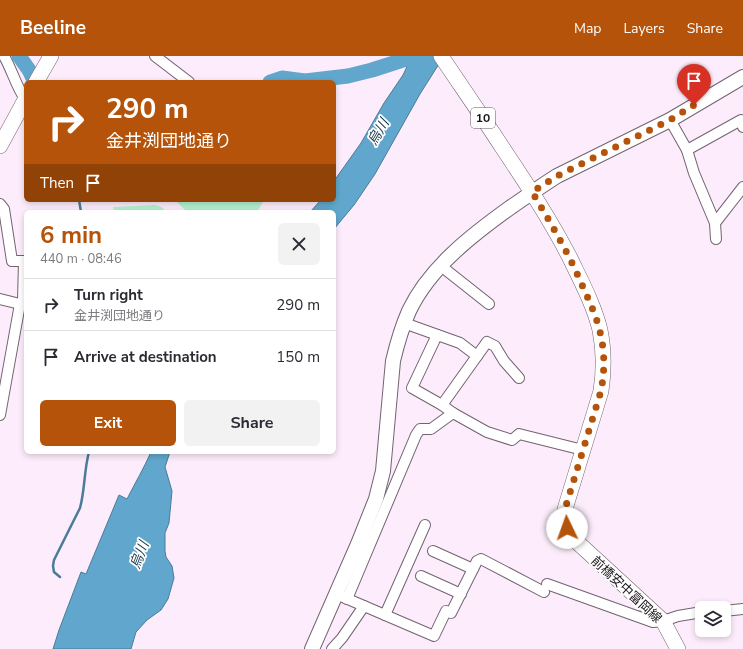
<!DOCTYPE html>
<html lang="en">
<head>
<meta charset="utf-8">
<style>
	:root { --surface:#fff; --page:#f2f2f3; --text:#2b2b33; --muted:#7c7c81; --line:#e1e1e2; --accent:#b45309 }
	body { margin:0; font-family:"Nunito Sans","Noto Sans JP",sans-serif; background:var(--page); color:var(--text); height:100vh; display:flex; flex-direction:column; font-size:15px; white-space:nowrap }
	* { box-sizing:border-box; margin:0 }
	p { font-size:13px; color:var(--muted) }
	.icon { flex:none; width:22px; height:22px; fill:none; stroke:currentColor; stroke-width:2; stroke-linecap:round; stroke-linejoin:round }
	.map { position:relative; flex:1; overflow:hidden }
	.drawer { position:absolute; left:24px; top:154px; width:312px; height:244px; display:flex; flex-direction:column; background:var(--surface); border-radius:6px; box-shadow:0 2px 6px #0003 }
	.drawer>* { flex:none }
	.hud { position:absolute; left:24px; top:24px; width:312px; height:122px; border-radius:6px; box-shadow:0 2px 6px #0003; background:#b45309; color:#fff; overflow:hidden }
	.buttons { position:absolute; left:695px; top:545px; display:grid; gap:8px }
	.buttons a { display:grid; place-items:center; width:36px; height:36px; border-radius:6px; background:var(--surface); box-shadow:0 2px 6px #0003; font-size:20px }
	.pin { position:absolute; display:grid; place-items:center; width:34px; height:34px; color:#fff; margin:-41px -17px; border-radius:50% 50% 50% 0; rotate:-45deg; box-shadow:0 0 4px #0007 }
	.pin .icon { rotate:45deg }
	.me { position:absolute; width:44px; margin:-22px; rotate:357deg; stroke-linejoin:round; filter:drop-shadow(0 0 3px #0008) }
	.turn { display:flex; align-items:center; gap:14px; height:84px; padding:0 16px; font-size:18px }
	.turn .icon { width:52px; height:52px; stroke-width:2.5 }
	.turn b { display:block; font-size:28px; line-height:34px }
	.then { display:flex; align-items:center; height:38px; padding:0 16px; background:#0003; gap:8px; font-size:15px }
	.round { display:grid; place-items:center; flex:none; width:42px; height:42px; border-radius:6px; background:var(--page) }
	.headline { display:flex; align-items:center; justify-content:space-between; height:68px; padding:0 16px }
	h1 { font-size:24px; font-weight:700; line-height:30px; color:var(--accent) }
	.action { display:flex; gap:8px; margin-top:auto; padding:8px 16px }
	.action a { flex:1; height:46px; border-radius:6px; background:var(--accent); color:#fff; font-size:16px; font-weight:700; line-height:46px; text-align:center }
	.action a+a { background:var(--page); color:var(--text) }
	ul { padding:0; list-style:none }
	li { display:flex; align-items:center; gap:12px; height:52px; padding:0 16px; border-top:1px solid var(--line) }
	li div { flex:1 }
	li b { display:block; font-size:15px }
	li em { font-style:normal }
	header { display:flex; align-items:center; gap:24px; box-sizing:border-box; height:56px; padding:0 20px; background:var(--accent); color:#fff }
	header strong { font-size:19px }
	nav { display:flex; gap:22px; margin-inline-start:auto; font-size:14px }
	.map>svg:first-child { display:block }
	.green { fill:#b3f1d0 }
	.water { fill:#61a7cd; stroke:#4b7b97 }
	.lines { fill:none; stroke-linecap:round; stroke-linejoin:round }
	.stream { stroke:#4b7b97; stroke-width:2.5 }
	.river { stroke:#61a7cd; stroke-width:15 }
	.street-casing { stroke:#716370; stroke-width:12 }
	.secondary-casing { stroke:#716370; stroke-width:16 }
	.primary-casing { stroke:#716370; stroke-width:16 }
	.street { stroke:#fff; stroke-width:10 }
	.secondary { stroke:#fff; stroke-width:14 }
	.primary { stroke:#fff; stroke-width:15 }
	.route { stroke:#b45309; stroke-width:7; stroke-dasharray:0 12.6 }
	.labels { text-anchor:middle; stroke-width:3.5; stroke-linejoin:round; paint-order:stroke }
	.shield { fill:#fff; stroke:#5d5a5d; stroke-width:1 }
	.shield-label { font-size:12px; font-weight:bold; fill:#181318 }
	.street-label { font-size:13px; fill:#181318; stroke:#fff }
	.water-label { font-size:14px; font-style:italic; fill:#1a394b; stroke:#fff }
</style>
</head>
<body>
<header>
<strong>Beeline</strong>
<nav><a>Map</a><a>Layers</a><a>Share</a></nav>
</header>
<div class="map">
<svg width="743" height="593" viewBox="0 0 743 593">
	<rect width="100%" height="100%" fill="#fdedfc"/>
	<g class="green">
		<path d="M175 144H264L257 156H187Z"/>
		<path d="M155 149C159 150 164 151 165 156H114L113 151Z"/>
	</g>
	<g class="water">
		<path d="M412 0H444L420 38 375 118 354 149 334 173V156H310L321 144H334V125L361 87 384 47 403 19Z"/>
		<path d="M151 396H170L165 411 172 435 169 467 165 477V495L166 501 172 510 174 522 168 543 161 554 147 564 136 576 131 593H53L59 574 81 516 86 518 119 439 127 443C135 427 144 412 151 396Z"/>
	</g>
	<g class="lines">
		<g class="stream">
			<path d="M79 144 81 156"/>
			<path d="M60 521 54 516 53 510 54 504 80 452C85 434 84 414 89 396"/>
		</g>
		<g class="river">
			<path d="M19 0 29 14 35 26"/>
			<path d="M270 26 282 22 305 25 348 20 372 14 409 2 430 3"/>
		</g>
		<defs>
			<g id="street">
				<path d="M4 0C12 14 16 30 25 43"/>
				<path d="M155 0 189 26"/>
				<path d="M670 64 687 94 694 117 715 167 716 183"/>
				<path d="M687 94 741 64 743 71"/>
				<path d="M0 148 4 153 12 205H24L23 245 20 248"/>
				<path d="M715 167 743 131"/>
				<path d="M441 210 489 248"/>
				<path d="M0 243 20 248 0 359"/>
				<path d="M404 267 460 287 477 300"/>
				<path d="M437 279 412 332 442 349 453 357 487 376 512 384 519 378 583 394"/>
				<path d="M442 349 487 286 495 290 504 305 519 322"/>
				<path d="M433 495 473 513"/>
				<path d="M421 520 461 538"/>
				<path d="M547 528 653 566 663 565 678 560 702 556"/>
				<path d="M336 538 434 580 446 555 451 557 477 505 481 503 544 536"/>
				<path d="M347 543 416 379 420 373H431L453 357"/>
				<path d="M724 555 743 553"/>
				<path d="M385 559 425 469"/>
				<path d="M332 593 342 582 364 550"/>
			</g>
			<path id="secondary" d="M312 593 358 488 376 443 383 415 393 305C397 288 402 271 409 255 430 211 472 179 511 151 526 141 541 130 557 120L670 64 743 21"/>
			<g id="primary">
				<path d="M441 0C461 30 482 60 502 91 526 127 550 163 570 202 581 225 594 249 600 274 604 294 604 315 601 335L565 453C564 468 566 475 576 485L663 565 678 593"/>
				<path d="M36 26 51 0"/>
				<path d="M0 90 26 42"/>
			</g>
		</defs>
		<use href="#street" class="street-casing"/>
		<use href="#secondary" class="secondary-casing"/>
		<use href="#primary" class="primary-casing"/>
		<use href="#street" class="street"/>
		<use href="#secondary" class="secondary"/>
		<use href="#primary" class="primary"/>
	</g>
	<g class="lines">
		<path class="route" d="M567 472 564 463 565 453 601 335C604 319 605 302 602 286 599 266 591 249 583 231 569 198 551 167 532 136L557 120 670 64 694 49"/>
	</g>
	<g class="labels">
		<rect class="shield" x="471" y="52" width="24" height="20" rx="3"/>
		<g class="shield-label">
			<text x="483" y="66">10</text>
		</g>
		<g class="street-label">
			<text transform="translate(627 533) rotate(43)" y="5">前橋安中富岡線</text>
		</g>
		<g class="water-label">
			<text transform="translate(378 76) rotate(-60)" y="5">烏川</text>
			<text transform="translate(139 499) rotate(-69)" y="5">烏川</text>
		</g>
	</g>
</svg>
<div class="buttons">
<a><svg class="icon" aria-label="layers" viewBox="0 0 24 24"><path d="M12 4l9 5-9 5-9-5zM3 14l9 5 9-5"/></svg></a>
</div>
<div class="pin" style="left:694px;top:49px;background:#d93025"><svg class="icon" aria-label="arrive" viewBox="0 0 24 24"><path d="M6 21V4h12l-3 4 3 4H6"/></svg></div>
<svg class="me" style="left:567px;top:472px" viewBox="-20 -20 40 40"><circle r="19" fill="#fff"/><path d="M0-13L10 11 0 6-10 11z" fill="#b45309"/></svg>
<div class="hud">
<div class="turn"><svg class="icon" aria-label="right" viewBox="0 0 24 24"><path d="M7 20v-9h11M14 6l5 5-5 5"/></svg><div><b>290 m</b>金井渕団地通り</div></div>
<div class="then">Then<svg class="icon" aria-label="arrive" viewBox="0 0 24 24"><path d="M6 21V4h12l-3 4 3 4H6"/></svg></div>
</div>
<section class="drawer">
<div class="headline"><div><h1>6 min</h1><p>440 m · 08:46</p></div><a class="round"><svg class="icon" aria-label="close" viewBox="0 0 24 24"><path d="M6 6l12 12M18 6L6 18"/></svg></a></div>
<ul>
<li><svg class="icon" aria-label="right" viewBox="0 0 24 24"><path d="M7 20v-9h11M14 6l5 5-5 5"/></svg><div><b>Turn right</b><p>金井渕団地通り</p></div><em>290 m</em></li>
<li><svg class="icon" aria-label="arrive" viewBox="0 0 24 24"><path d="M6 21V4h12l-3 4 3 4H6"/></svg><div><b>Arrive at destination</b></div><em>150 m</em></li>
</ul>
<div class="action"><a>Exit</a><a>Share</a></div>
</section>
</div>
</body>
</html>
